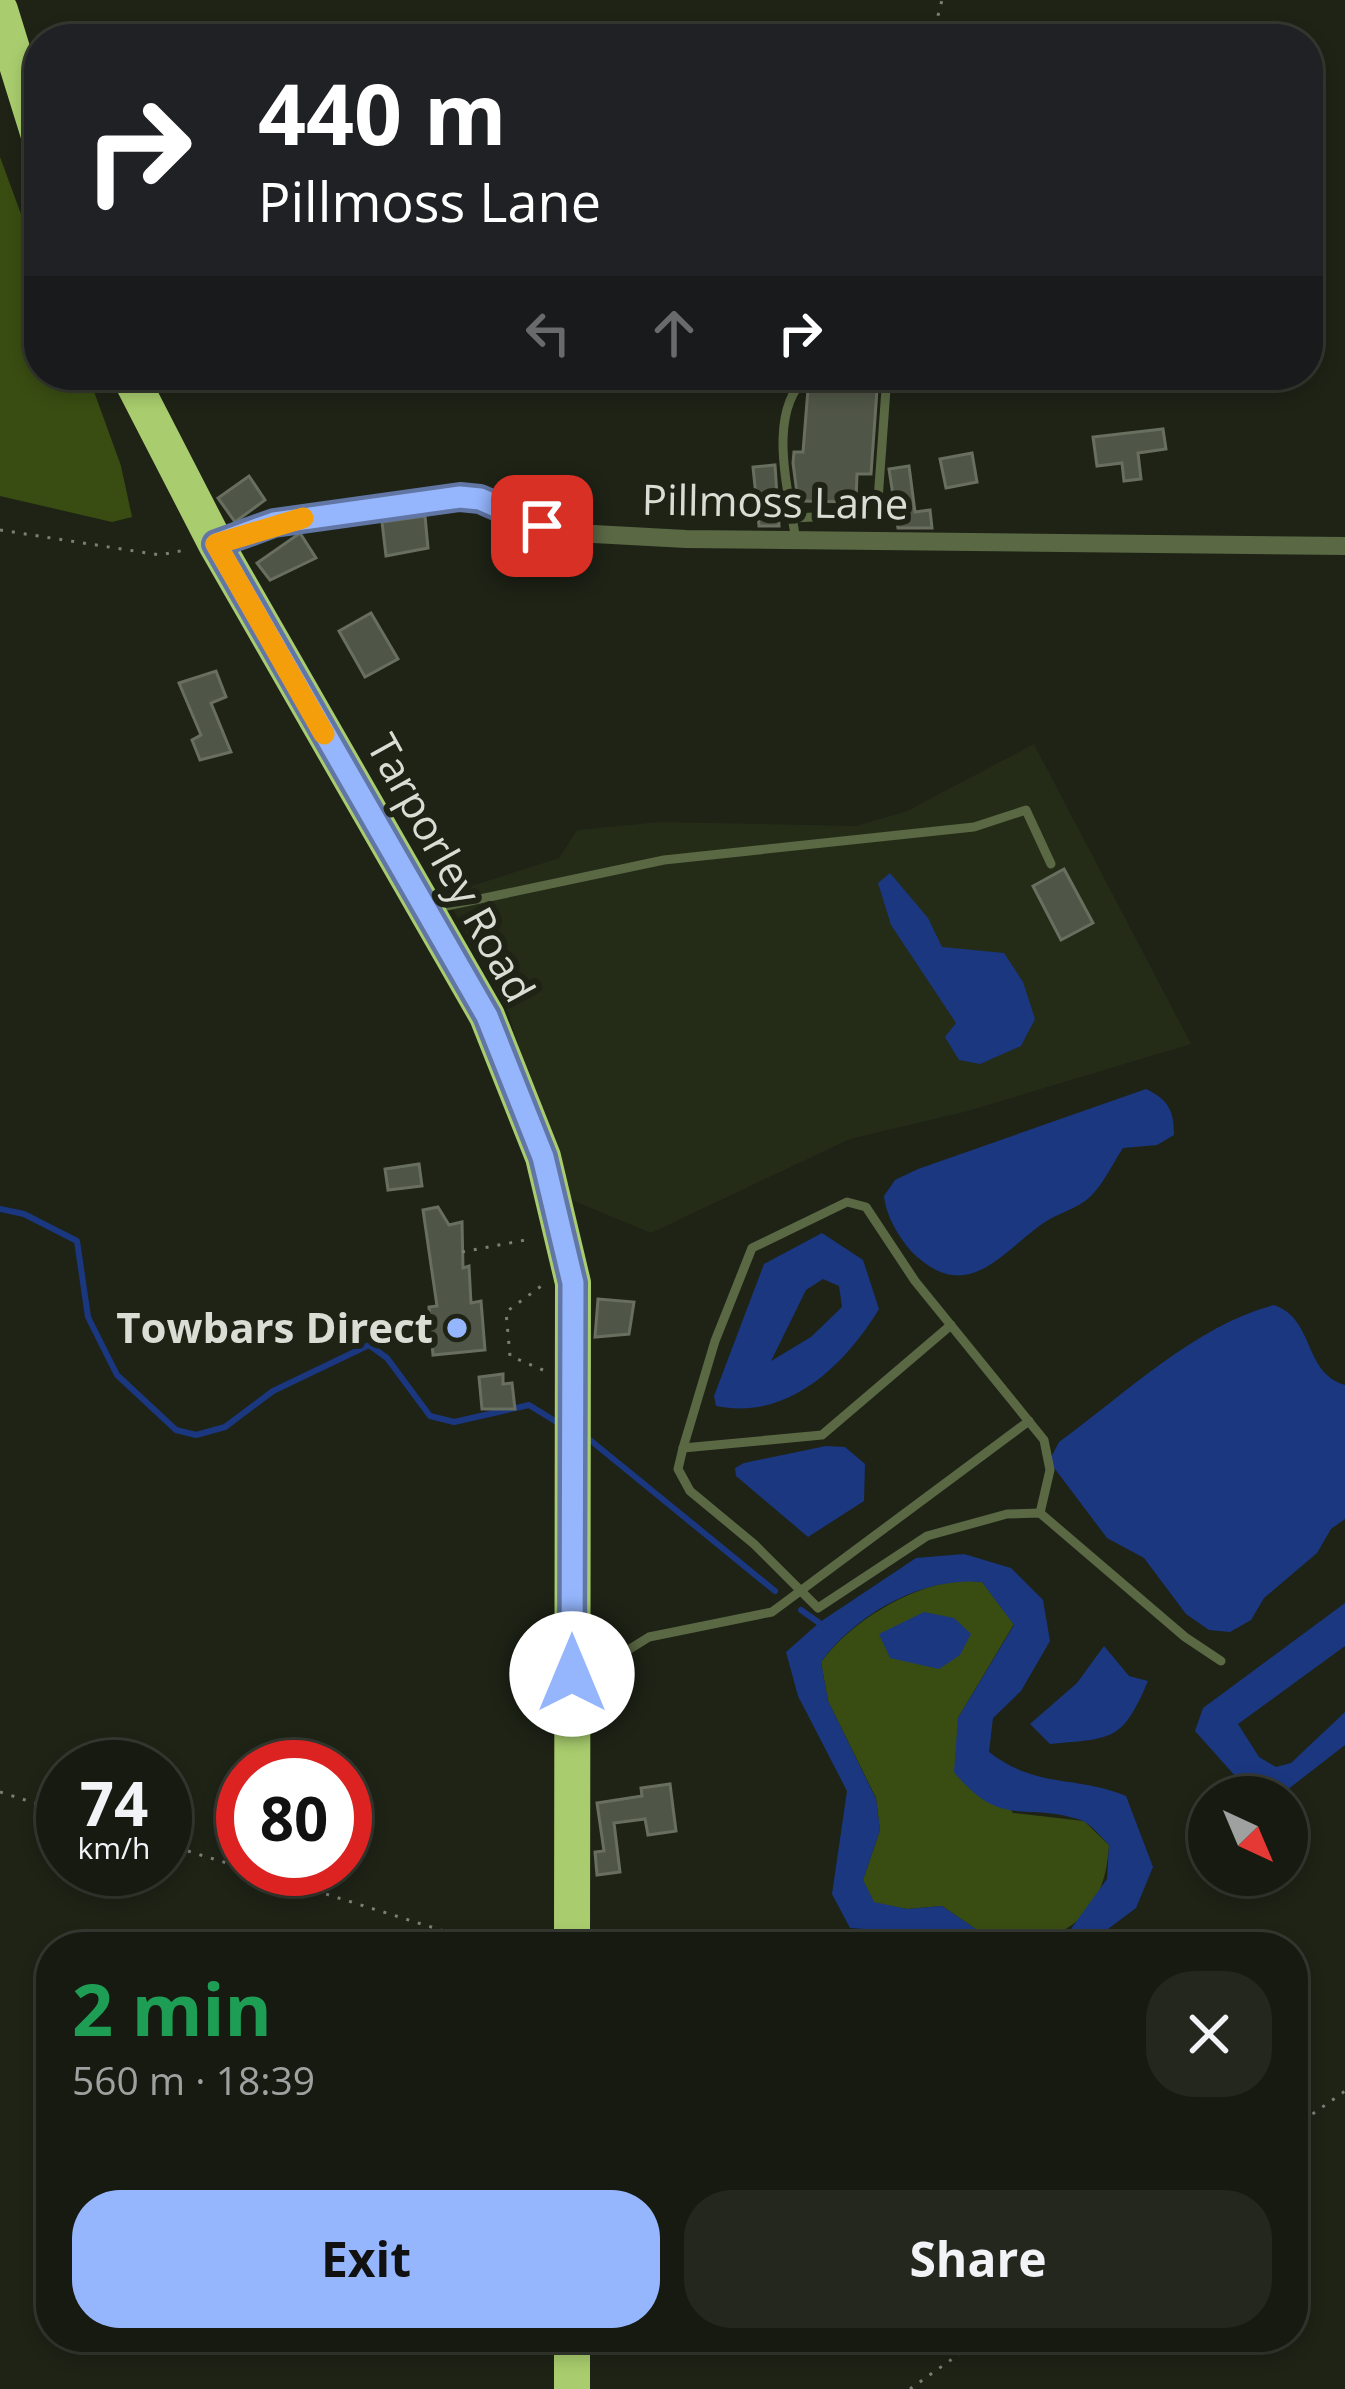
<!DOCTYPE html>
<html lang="en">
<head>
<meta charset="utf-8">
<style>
	:root { --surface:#161a10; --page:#23271e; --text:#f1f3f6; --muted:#9ea19f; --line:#353830; --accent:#95b6fd }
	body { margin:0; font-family:"Open Sans",sans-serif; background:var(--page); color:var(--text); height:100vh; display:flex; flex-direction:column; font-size:45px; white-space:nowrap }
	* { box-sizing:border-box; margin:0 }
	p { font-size:39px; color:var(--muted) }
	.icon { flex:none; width:66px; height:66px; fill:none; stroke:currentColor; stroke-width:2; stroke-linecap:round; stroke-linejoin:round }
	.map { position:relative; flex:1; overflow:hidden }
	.side { position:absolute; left:36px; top:1932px; width:1272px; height:420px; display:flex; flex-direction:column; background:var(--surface); border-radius:48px; box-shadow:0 6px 18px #0003,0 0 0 3px var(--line) }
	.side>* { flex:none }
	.banner { position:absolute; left:24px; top:24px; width:1299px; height:366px; border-radius:48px; box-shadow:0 6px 18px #0003,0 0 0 3px var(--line); background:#202124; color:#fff; overflow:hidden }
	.needle { width:78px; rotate:136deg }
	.fabs { position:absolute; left:1188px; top:1776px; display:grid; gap:24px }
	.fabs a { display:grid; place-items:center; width:120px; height:120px; border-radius:50%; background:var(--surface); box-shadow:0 6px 18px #0003,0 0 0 3px var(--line); font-size:60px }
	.speed { position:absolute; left:36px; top:1740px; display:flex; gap:24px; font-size:60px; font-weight:700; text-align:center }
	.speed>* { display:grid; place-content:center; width:156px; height:156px; border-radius:50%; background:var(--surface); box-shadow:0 6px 18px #0003,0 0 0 3px var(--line); line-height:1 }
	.speed small { font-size:30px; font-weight:400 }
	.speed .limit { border:18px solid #d22; background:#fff; color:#111 }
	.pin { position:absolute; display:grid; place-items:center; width:102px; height:102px; color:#fff; margin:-51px; border-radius:24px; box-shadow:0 6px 18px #0006 }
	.me { position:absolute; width:132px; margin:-66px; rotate:0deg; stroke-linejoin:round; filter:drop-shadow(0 0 9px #0008) }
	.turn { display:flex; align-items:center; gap:42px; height:252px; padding:0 36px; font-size:54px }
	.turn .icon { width:156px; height:156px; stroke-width:2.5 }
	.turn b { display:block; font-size:84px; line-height:102px }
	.lanes { display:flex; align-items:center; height:114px; padding:0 36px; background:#0003; justify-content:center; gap:60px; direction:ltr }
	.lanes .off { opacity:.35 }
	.round { display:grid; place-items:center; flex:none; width:126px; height:126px; border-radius:48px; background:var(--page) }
	.overview { display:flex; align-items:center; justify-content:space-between; height:204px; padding:0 36px }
	h1 { font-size:72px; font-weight:700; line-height:90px; color:#1e9e55 }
	.primary-button { display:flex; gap:24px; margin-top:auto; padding:24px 36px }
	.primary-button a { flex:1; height:138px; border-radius:48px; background:var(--accent); color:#111; font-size:48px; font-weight:700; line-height:138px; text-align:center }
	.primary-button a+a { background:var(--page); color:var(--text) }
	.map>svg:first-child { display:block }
	.built { fill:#242c18 }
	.green { fill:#394d12 }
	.water { fill:#1a3780; fill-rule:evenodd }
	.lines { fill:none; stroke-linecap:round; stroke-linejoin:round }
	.stream { stroke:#1a3780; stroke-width:6 }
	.building { fill:#505647; stroke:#686f5f; stroke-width:3 }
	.path { stroke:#7b7f74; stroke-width:3; stroke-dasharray:3 9; stroke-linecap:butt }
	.lane { stroke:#5a6844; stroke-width:9 }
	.street { stroke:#5a6844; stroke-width:18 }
	.highway { stroke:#a9cd6e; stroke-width:36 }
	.route-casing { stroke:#6176a4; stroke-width:30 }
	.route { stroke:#95b6fd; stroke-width:21 }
	.slow { stroke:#f59e0b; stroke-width:21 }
	.poi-dot { fill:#95b6fd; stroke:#1e2316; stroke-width:4.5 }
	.labels { text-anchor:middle; stroke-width:12; stroke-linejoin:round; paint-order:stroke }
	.street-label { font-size:42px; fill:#d9ddd4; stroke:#1e2316 }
	.poi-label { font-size:42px; font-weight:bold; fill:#d9ddd4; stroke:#1e2316; text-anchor:end }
</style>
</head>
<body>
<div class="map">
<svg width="1345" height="2389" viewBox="0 0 1345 2389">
	<rect width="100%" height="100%" fill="#1e2316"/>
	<path class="built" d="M1034 744 1191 1044 968 1111 850 1139 651 1233 574 1201 561 1183 507 1009 441 887 462 889 559 858 577 830 660 822 856 826 907 811Z"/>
	<g class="green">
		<path d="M0 157 39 263V375H88L121 466 132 517 112 522 0 496Z"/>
		<path d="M958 1580 982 1582 1014 1624 958 1718 1013 1813 1084 1821 1109 1845C1105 1915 1068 1940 1002 1947L942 1906 907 1909 874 1903 863 1880 880 1830 876 1798 828 1701 821 1662C853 1620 906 1589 958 1580Z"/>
	</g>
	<g class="water">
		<path d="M890 873 928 918 942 947 1004 953 1023 982 1035 1019 1021 1046 980 1064 959 1060 945 1037 956 1023 891 925 878 883Z"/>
		<path d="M1146 1089C1169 1100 1174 1111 1174 1135L1157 1145 1123 1148C1113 1163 1104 1183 1091 1196 1078 1209 1057 1213 1042 1224 999 1255 967 1304 914 1254 900 1240 886 1216 884 1196L895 1180 918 1169Z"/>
		<path d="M822 1233 863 1260 879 1309C845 1365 788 1421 716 1406L714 1396 764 1264ZM823 1279 839 1286 842 1307 811 1337 771 1361 806 1290Z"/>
		<path d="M1274 1305C1315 1319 1303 1373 1345 1385V1519L1331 1529 1317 1553 1264 1598 1251 1620 1230 1632 1209 1630 1186 1614 1144 1558 1107 1538 1049 1461 1059 1442C1124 1395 1196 1325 1274 1305Z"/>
		<path d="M826 1446 845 1447 865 1464 864 1501 808 1537 736 1476 735 1468 744 1463Z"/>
		<path d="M964 1554 1011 1568 1043 1600 1050 1641 1021 1691 993 1718 989 1752C1037 1789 1075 1775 1126 1796L1153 1867 1136 1908 1084 1947H1006L1068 1933 1107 1879 1109 1845C1101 1837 1091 1824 1081 1820 1023 1801 1002 1830 954 1772L958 1718 1014 1625 982 1582C922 1576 856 1614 821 1662L828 1701 876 1799 880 1830 863 1880 874 1902 907 1909 942 1906 1002 1947H946L934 1934 850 1928 832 1894 847 1791 798 1696 786 1652 820 1622 916 1558Z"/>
		<path d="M1345 1603V1646L1238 1724 1259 1757 1276 1767 1291 1763 1345 1712V1745L1278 1797 1253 1796 1195 1731 1203 1708Z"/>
		<path d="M924 1612 954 1618 971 1634 960 1655 939 1669 890 1658 879 1634Z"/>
		<path d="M1104 1646 1129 1676 1148 1681C1122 1742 1113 1738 1050 1744L1030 1724 1077 1683Z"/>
	</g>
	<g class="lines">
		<g class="stream">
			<path d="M0 1209 24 1214 77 1241 88 1317 117 1375 176 1430 196 1435 225 1427 273 1391 369 1345 387 1358 430 1416 454 1422 529 1405 555 1421"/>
			<path d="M590 1440 775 1591"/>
			<path d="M801 1610 825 1627"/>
		</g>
	</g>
	<g class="building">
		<path d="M808 389 877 390 871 474H857L856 502 798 501 793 463 794 452H803Z"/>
		<path d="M1163 429 1166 449 1138 453 1141 479 1124 481 1122 463 1097 466 1093 437Z"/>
		<path d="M972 453 977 482 946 488 940 459Z"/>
		<path d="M775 465 779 526H759L753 467Z"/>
		<path d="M909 466 915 512 930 510 932 528H898L889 469Z"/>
		<path d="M249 476 265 500 235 522 218 498Z"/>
		<path d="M425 516 428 548 386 556 382 522Z"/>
		<path d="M300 533 316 558 270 580 257 563Z"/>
		<path d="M371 613 398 659 365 677 339 631Z"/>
		<path d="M216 671 226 697 211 703 231 752 200 760 192 740 201 735 179 683Z"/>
		<path d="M1064 869 1093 923 1061 940 1033 886Z"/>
		<path d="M419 1164 422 1186 388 1190 385 1169Z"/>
		<path d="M438 1207 449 1225 462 1222 463 1268 469 1266 471 1303 481 1301 485 1350 433 1355 429 1307 437 1306 423 1210Z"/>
		<path d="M598 1299 634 1302 629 1334 595 1337Z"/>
		<path d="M503 1374V1384L512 1383 515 1409H482L479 1377Z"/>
		<path d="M670 1784 676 1831 648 1835 645 1819 614 1823 620 1872 597 1875 595 1852 604 1851 597 1803 642 1796 641 1788Z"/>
	</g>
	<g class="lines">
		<g class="path">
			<path d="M932 39 942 0"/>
			<path d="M0 530 160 555 185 550"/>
			<path d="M462 1252 531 1239"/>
			<path d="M543 1370 510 1356 506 1312 544 1284"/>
			<path d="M0 1792 63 1812"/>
			<path d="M165 1844 243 1868"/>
			<path d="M246 1869 495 1947"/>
			<path d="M1293 2128 1345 2091"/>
			<path d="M910 2389 983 2337"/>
		</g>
		<g class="lane">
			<path d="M793 518 877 514 887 375"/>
			<path d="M796 541C789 491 765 412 808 375"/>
			<path d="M437 908 664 860 974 827 1026 810 1051 864"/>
			<path d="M951 1325 822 1435 683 1448 678 1469 690 1491 754 1544 818 1608 927 1536 1007 1514 1040 1513 1185 1637 1221 1661"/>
			<path d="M683 1448 715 1341 752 1248 847 1202 866 1207 915 1281 1044 1440 1050 1470 1040 1513"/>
			<path d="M583 1670 609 1662 649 1637 772 1612 1029 1421"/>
		</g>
		<path class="street" d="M216 544 275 523 460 497 575 533 686 539 1345 546"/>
		<g class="highway">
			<path d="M0 10 39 136"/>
			<path d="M129 375 216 544 487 1016 543 1157 573 1283 572 1947"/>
			<path d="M572 2389V2337"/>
		</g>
	</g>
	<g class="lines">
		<defs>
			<path id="route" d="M542 526 480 499 460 497 274 523 216 544 487 1016 543 1157 573 1283 572 1674"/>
		</defs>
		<use href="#route" class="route-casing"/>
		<use href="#route" class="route"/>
		<path class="slow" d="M303 518 216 544 324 734"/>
	</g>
	<circle class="poi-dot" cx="457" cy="1328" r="12"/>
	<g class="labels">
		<g class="street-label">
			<text transform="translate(775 502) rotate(1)" y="15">Pillmoss Lane</text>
			<text transform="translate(451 868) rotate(61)" y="15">Tarporley Road</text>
		</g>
		<g class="poi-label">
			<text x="433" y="1343">Towbars Direct</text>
		</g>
	</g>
</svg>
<div class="fabs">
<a><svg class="needle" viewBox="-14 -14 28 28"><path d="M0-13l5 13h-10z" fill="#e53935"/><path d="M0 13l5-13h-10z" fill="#9ea19f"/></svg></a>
</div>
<div class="speed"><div>74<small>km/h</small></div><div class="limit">80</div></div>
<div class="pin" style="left:542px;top:526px;background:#d93025"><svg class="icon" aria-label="arrive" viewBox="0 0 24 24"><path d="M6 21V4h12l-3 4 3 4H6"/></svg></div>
<svg class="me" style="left:572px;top:1674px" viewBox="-20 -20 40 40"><circle r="19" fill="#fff"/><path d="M0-13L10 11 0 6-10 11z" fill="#95b6fd"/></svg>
<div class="banner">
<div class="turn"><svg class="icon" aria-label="right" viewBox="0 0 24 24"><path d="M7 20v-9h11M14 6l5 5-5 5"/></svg><div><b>440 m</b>Pillmoss Lane</div></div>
<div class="lanes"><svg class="icon off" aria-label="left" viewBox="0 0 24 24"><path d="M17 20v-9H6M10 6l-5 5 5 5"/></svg><svg class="icon off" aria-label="ahead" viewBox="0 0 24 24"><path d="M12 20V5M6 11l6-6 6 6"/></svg><svg class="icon" aria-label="right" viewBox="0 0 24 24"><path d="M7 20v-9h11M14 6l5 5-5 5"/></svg></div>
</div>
<section class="side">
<div class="overview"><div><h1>2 min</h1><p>560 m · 18:39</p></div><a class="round"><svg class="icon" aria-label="close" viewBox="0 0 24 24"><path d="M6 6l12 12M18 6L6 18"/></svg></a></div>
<div class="primary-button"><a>Exit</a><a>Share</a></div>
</section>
</div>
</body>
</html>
